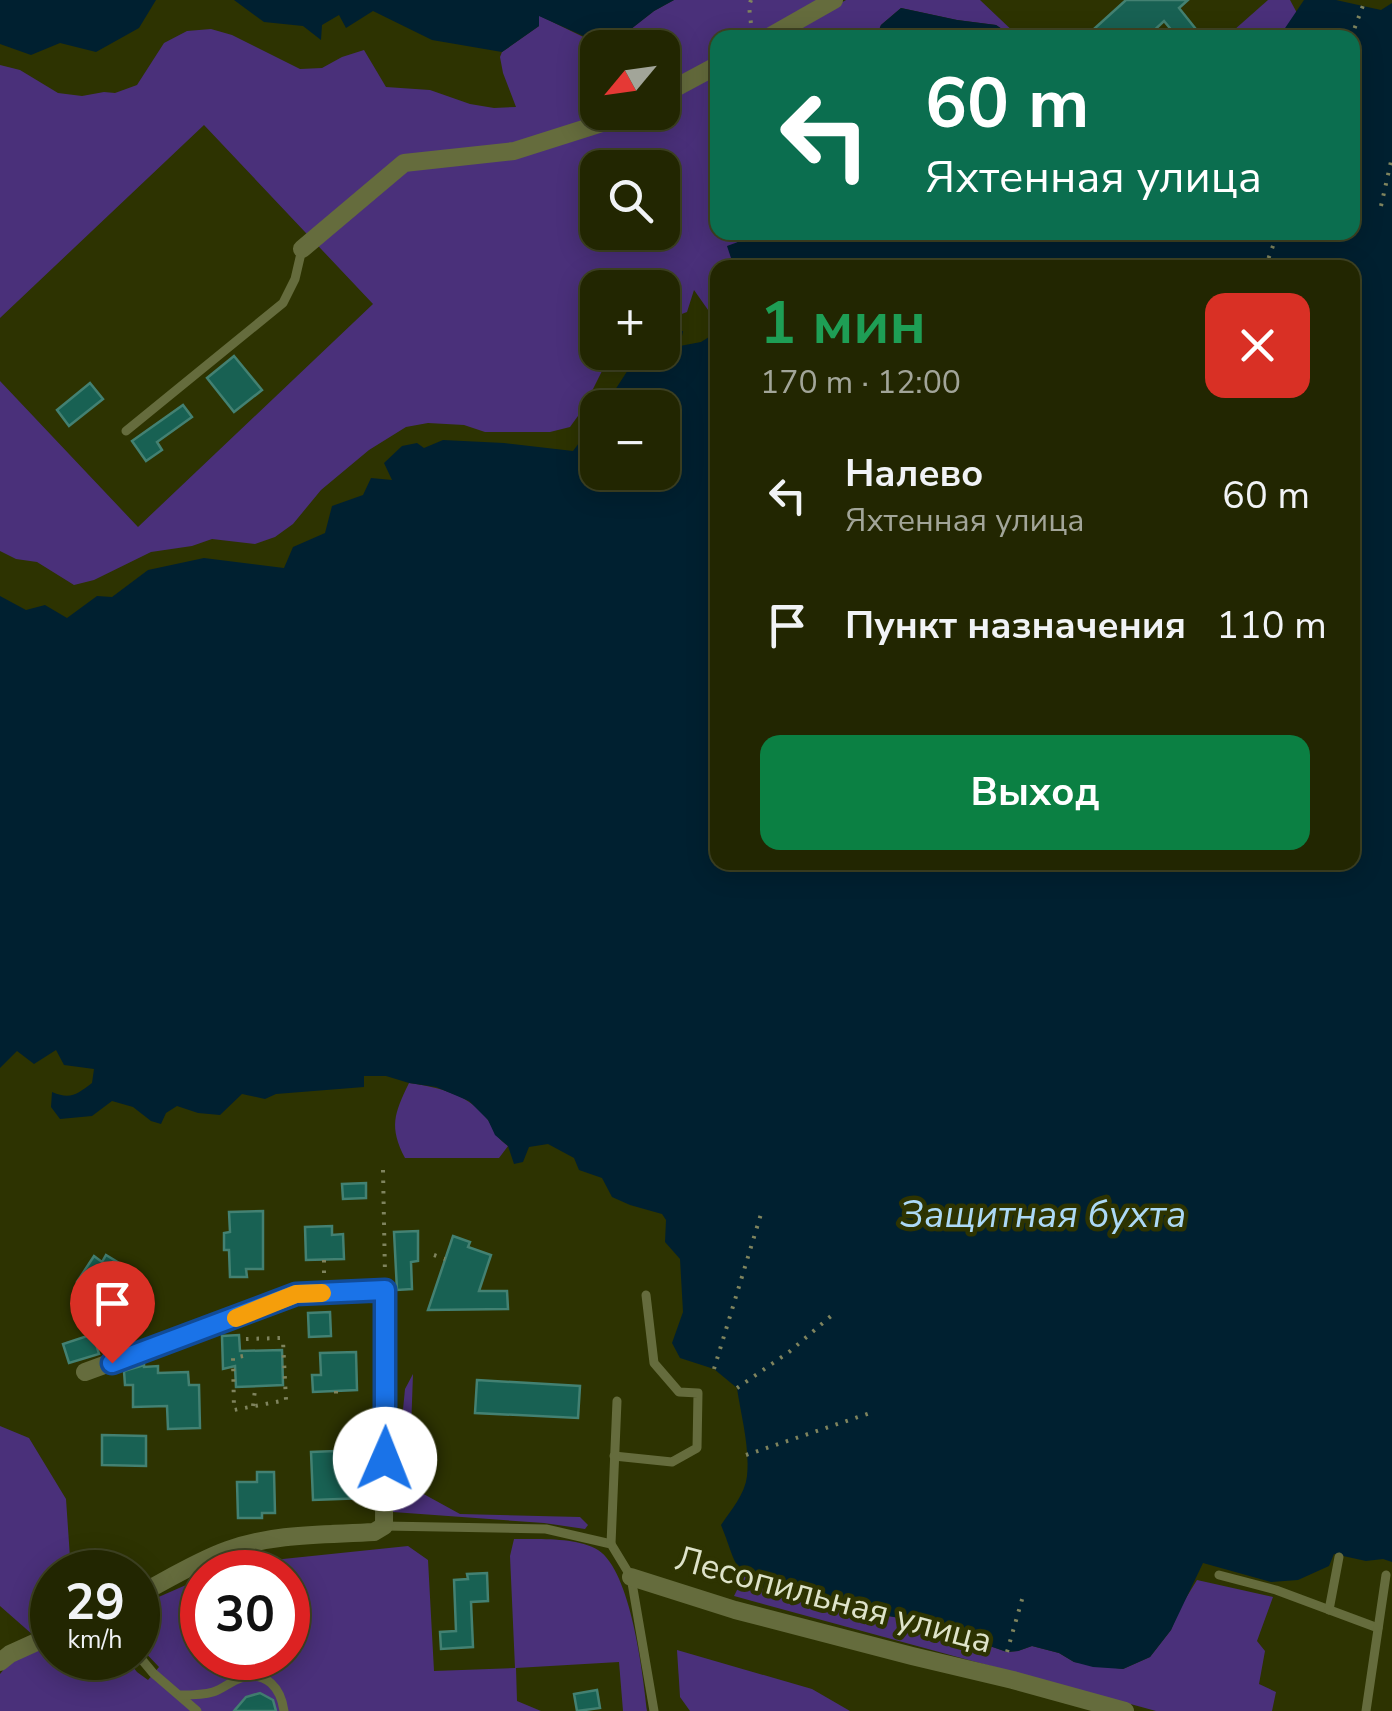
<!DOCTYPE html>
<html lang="ru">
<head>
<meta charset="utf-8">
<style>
	:root { --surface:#222601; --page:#2a2e0b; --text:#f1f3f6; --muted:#a2a599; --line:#3f4323; --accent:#0b8043 }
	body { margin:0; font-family:"Nunito Sans",sans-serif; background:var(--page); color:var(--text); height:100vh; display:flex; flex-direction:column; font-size:38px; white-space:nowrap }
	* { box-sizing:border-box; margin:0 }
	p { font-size:32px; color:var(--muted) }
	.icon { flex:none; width:55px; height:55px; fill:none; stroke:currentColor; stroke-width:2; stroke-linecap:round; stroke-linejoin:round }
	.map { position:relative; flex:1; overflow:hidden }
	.panel { position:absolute; left:710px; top:260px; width:650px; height:610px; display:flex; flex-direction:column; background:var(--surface); border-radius:20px; box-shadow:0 5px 25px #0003,0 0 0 2px var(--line) }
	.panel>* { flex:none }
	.top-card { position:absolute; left:710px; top:30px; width:650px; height:210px; border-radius:20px; box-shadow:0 5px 25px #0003,0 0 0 2px var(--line); background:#0b6e4f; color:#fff; overflow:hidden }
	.needle { width:65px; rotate:241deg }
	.tools { position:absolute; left:580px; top:30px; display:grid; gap:20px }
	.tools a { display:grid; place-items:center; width:100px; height:100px; border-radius:20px; background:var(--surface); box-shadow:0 5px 25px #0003,0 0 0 2px var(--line); font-size:50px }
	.speed { position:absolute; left:30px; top:1550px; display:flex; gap:20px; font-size:50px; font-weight:700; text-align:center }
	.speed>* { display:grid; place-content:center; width:130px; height:130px; border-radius:50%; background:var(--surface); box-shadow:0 5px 25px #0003,0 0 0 2px var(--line); line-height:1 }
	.speed small { font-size:25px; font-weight:400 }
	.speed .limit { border:15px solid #d22; background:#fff; color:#111 }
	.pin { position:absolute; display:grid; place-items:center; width:85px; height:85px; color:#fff; margin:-102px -42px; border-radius:50% 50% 50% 0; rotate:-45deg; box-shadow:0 0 10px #0007 }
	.pin .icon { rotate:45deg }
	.me { position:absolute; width:110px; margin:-55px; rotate:1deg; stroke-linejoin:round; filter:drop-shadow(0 0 8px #0008) }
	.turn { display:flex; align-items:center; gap:35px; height:210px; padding:0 50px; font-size:45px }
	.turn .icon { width:130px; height:130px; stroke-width:2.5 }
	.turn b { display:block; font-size:70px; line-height:85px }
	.round { display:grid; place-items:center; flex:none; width:105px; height:105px; border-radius:20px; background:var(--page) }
	.summary { display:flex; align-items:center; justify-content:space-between; height:170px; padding:0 50px }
	h1 { font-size:60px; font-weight:700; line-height:75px; color:#1e9e55 }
	.primary-button { display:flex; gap:20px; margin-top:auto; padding:20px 50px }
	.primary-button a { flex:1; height:115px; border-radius:20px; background:var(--accent); color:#fff; font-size:40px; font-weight:700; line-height:115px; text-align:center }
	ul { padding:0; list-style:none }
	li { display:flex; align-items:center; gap:30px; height:130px; padding:0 50px }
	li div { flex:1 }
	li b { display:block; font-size:38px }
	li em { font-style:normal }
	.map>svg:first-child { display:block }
	.green { fill:#4a307a; fill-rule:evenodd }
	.water { fill:#002030 }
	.building { fill:#186153; stroke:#438172; stroke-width:2.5 }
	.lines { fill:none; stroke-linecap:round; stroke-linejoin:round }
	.path { stroke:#7f845e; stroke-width:4; stroke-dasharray:2.5 8; stroke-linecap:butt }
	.service { stroke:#656c3d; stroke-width:9 }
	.minor { stroke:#656c3d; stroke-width:18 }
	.route-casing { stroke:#114b97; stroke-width:25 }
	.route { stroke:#1a73e8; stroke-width:18 }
	.slow { stroke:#f59e0b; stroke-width:18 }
	.labels { text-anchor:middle; stroke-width:9; stroke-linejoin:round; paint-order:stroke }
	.street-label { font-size:35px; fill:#dee3ca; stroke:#2d3301 }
	.water-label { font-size:38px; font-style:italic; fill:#acd9f6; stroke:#2d3301 }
</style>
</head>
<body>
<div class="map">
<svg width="1392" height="1711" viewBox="0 0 1392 1711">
	<rect width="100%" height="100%" fill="#2d3301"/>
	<g class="green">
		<path d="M674 0H822L753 37 718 38V232L741 233 728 267 718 268 717 319 713 317 694 290 687 312 663 321 662 288H598V352L611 353 583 409 570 427 550 432H485L464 425 428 423 406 427 369 450 321 490 293 524 275 537 255 544 212 539 192 546 151 552 94 580 74 585 37 562 16 559 0 551V381L138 527 373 304 204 125 0 318V65L20 70 58 93 82 96 104 92 115 93 137 85 164 43 187 31 211 29 232 35 300 69 322 68 342 57 364 50 386 87 430 90 470 104 494 108 516 107 503 73 500 57 502 52 539 26 538 15 604 47 598 48V112H662V48L608 47 654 11ZM598 168H662V232H598Z"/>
		<path d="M846 0H980L1019 37H1014L996 25 957 20 901 8 881 25 876 37 779 38Z"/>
		<path d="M1268 0H1290L1297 13 1279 37 1225 38Z"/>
		<path d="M409 1083C438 1087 471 1095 488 1120 497 1133 494 1135 508 1146L499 1158H405C389 1127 394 1114 409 1083Z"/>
		<path d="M413 1374 409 1486 460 1514 580 1517 588 1525 585 1529 544 1523 393 1512 405 1389Z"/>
		<path d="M0 1426 29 1438 66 1499 71 1572H52V1627L33 1635 0 1606Z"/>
		<path d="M514 1539C538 1539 578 1537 598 1550 631 1571 643 1674 647 1711H623L619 1662 516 1668 517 1701 541 1711H0V1674L10 1662 52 1644V1658H126L137 1672 148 1680 159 1667 138 1645V1606L202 1578V1658H288V1572H215L236 1564 408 1546 428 1560 434 1671 515 1668 510 1556Z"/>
		<path d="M744 1576 768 1592 789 1585 833 1600 848 1599 874 1617 888 1616 916 1621 949 1640 981 1643 1007 1652 1018 1651 1032 1646 1059 1653 1074 1662 1123 1669 1150 1657 1171 1630 1181 1606 1197 1580 1273 1597 1257 1641 1265 1651 1259 1684 1276 1692 1272 1711H1156L734 1596Z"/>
		<path d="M677 1650 812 1689 850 1711H690L680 1697Z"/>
	</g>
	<g class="water">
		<path d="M0 0H156L139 28 96 52 60 43 31 55 0 44Z"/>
		<path d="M234 0H674L654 11 608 47 539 16V26L502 52 432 40 373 11 346 28 339 15 322 25 321 40 303 26 264 22Z"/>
		<path d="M1304 0H1336L1381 10 1392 3V1562L1383 1559 1366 1561 1334 1554 1329 1566 1298 1580 1271 1582 1203 1563 1171 1630 1150 1657 1123 1669 1093 1667 1074 1662 1059 1653 1032 1646 1018 1651 1007 1652 981 1643 949 1640 916 1621 889 1616 874 1617 848 1599 802 1600 789 1585 768 1592C730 1567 737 1564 721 1525 731 1510 745 1494 747 1476 750 1447 741 1416 737 1388L714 1369 680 1358 672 1343 683 1312 680 1259 665 1242 666 1220 662 1214 630 1205 612 1197 602 1178 579 1170 574 1158 548 1144 529 1147 523 1162 514 1164 508 1146 495 1135 488 1120 469 1101 436 1087 409 1083 386 1076H364V1087L276 1094 265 1099 242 1094 220 1115 198 1113 177 1106 166 1113 161 1124 151 1121 133 1107 112 1101 92 1116 60 1119 51 1107 52 1092C71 1100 77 1094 92 1083L94 1069 64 1065 56 1050 34 1064 17 1051 0 1068V596L26 610 45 605 67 618 97 596 112 597 148 570 204 558 284 568 293 547 325 533 332 506 363 495 371 478 392 480 384 463 402 446 417 443 424 448 443 440 504 443 573 451 597 419 598 472H662V408L604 407 639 353 662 352 663 339 668 333 683 331 680 346 701 342 717 332 718 862H1352V268H728L731 258 727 246 738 242 741 232H1352V38L1279 37Z"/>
		<path d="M901 8 957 20 996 25 1014 37H876L881 25Z"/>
	</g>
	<g class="building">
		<path d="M1126 0H1188L1179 8 1203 38H1178L1164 21 1146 38H1084Z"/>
		<path d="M234 356 262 390 234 412 207 378Z"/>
		<path d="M90 383 103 399 69 426 57 410Z"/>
		<path d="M183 405 192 417 157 442 162 450 146 461 132 441Z"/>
		<path d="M366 1183V1198L343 1199 342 1184Z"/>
		<path d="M263 1211V1269H246L247 1277H230L229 1250H224V1233L230 1232 229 1212Z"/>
		<path d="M332 1226V1235L343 1234 344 1259 306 1260 305 1227Z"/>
		<path d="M418 1231V1261L411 1262 412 1289 397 1290 394 1232Z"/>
		<path d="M453 1236 470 1242 468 1247 491 1255 479 1291H507L508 1309 428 1310Z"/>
		<path d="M106 1255 124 1266 119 1274 131 1280 114 1306 77 1282 94 1256 102 1262Z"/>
		<path d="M330 1312 331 1336 309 1337 308 1313Z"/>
		<path d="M93 1334 99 1354 69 1363 63 1344Z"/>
		<path d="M239 1335 240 1351 282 1350 283 1385 236 1387 235 1366 223 1369 222 1336Z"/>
		<path d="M356 1352 357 1390 313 1392 312 1375H321L320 1353Z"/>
		<path d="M144 1365V1367L158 1366V1373L188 1372 189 1385H199L200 1428 168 1429 167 1406 133 1407V1385H125L124 1371Z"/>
		<path d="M477 1380 580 1386 578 1418 475 1413Z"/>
		<path d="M102 1435 146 1436V1466L102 1465Z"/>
		<path d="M335 1451V1463L364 1462 366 1498 313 1500 311 1452Z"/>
		<path d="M257 1472H274L275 1513H262V1518H238L237 1482H257Z"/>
		<path d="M487 1573 488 1601 471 1602 473 1647 441 1649 440 1632 456 1631 454 1580 468 1579 467 1574Z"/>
		<path d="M597 1690 600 1708 577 1711 574 1694Z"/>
		<path d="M260 1693 273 1700 276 1711H234L246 1697Z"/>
	</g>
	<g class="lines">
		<g class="path">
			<path d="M751 0 749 6 752 33"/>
			<path d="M1351 38 1365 0"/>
			<path d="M1381 206 1392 157"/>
			<path d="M1265 268 1278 232"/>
			<path d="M383 1170 385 1275"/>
			<path d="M434 1255 445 1259"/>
			<path d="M324 1260V1279"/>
			<path d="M243 1356 233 1358 234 1410 286 1400 283 1341 280 1338 246 1339"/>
			<path d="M714 1369 761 1214"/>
			<path d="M737 1388 789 1352 831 1316"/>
			<path d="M336 1391V1399"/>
			<path d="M253 1406 255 1390"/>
			<path d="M746 1455 873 1412"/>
			<path d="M1007 1652 1023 1596"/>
		</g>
		<g class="service">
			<path d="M126 431 283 303 295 279 302 249"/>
			<path d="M614 1456 672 1462 697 1448 698 1393 679 1392 654 1363 646 1295"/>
			<path d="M384 1526 546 1529 611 1544 631 1577 654 1711"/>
			<path d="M611 1544 617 1401"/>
			<path d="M1219 1575 1276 1590 1378 1628"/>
			<path d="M1329 1610 1339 1557"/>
			<path d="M138 1655 153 1673 197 1711"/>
			<path d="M181 1695C192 1695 203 1695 213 1692 223 1689 231 1681 241 1678 267 1670 281 1689 284 1711"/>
			<path d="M1366 1711 1386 1575"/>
		</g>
		<g class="minor">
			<path d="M767 38 834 0"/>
			<path d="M662 95 718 65"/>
			<path d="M302 249 404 163 514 151 618 118 629 112"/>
			<path d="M85 1372 295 1295 385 1290 384 1526 374 1532C326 1535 274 1533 228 1550 197 1561 167 1580 138 1595"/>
			<path d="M631 1577 735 1610 912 1656 1013 1680 1125 1711"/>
			<path d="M0 1662 10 1654 52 1635"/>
		</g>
	</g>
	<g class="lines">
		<defs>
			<path id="route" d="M112 1363 296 1294 385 1290V1459"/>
		</defs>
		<use href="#route" class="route-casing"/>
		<use href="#route" class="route"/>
		<path class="slow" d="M236 1318 296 1294 322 1293"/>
	</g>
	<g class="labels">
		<g class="street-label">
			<text transform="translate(834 1599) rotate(15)" y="12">Лесопильная улица</text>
		</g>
		<g class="water-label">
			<text x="1043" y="1227">Защитная бухта</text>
		</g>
	</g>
</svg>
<div class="tools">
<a><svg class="needle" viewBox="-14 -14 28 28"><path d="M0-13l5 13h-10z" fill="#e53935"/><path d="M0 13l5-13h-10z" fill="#a2a599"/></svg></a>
<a><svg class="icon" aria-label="search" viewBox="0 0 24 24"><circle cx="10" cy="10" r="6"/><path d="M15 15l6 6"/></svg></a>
<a>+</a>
<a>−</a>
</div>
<div class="speed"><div>29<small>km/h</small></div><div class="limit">30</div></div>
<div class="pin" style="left:112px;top:1363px;background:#d93025"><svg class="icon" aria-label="arrive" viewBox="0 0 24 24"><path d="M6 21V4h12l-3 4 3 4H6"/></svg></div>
<svg class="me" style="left:385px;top:1459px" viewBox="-20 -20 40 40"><circle r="19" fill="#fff"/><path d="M0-13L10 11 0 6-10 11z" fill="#1a73e8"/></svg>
<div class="top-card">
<div class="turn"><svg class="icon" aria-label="left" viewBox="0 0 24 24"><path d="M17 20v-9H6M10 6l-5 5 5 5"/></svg><div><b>60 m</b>Яхтенная улица</div></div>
</div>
<section class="panel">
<div class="summary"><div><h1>1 мин</h1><p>170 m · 12:00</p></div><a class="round" style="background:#d93025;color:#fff"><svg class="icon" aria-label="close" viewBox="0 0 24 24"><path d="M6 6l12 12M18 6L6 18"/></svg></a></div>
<ul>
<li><svg class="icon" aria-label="left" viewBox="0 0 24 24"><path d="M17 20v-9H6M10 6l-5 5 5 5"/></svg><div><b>Налево</b><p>Яхтенная улица</p></div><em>60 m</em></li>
<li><svg class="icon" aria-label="arrive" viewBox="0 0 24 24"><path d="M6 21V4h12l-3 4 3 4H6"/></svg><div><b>Пункт назначения</b></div><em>110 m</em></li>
</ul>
<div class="primary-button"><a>Выход</a></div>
</section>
</div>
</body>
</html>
